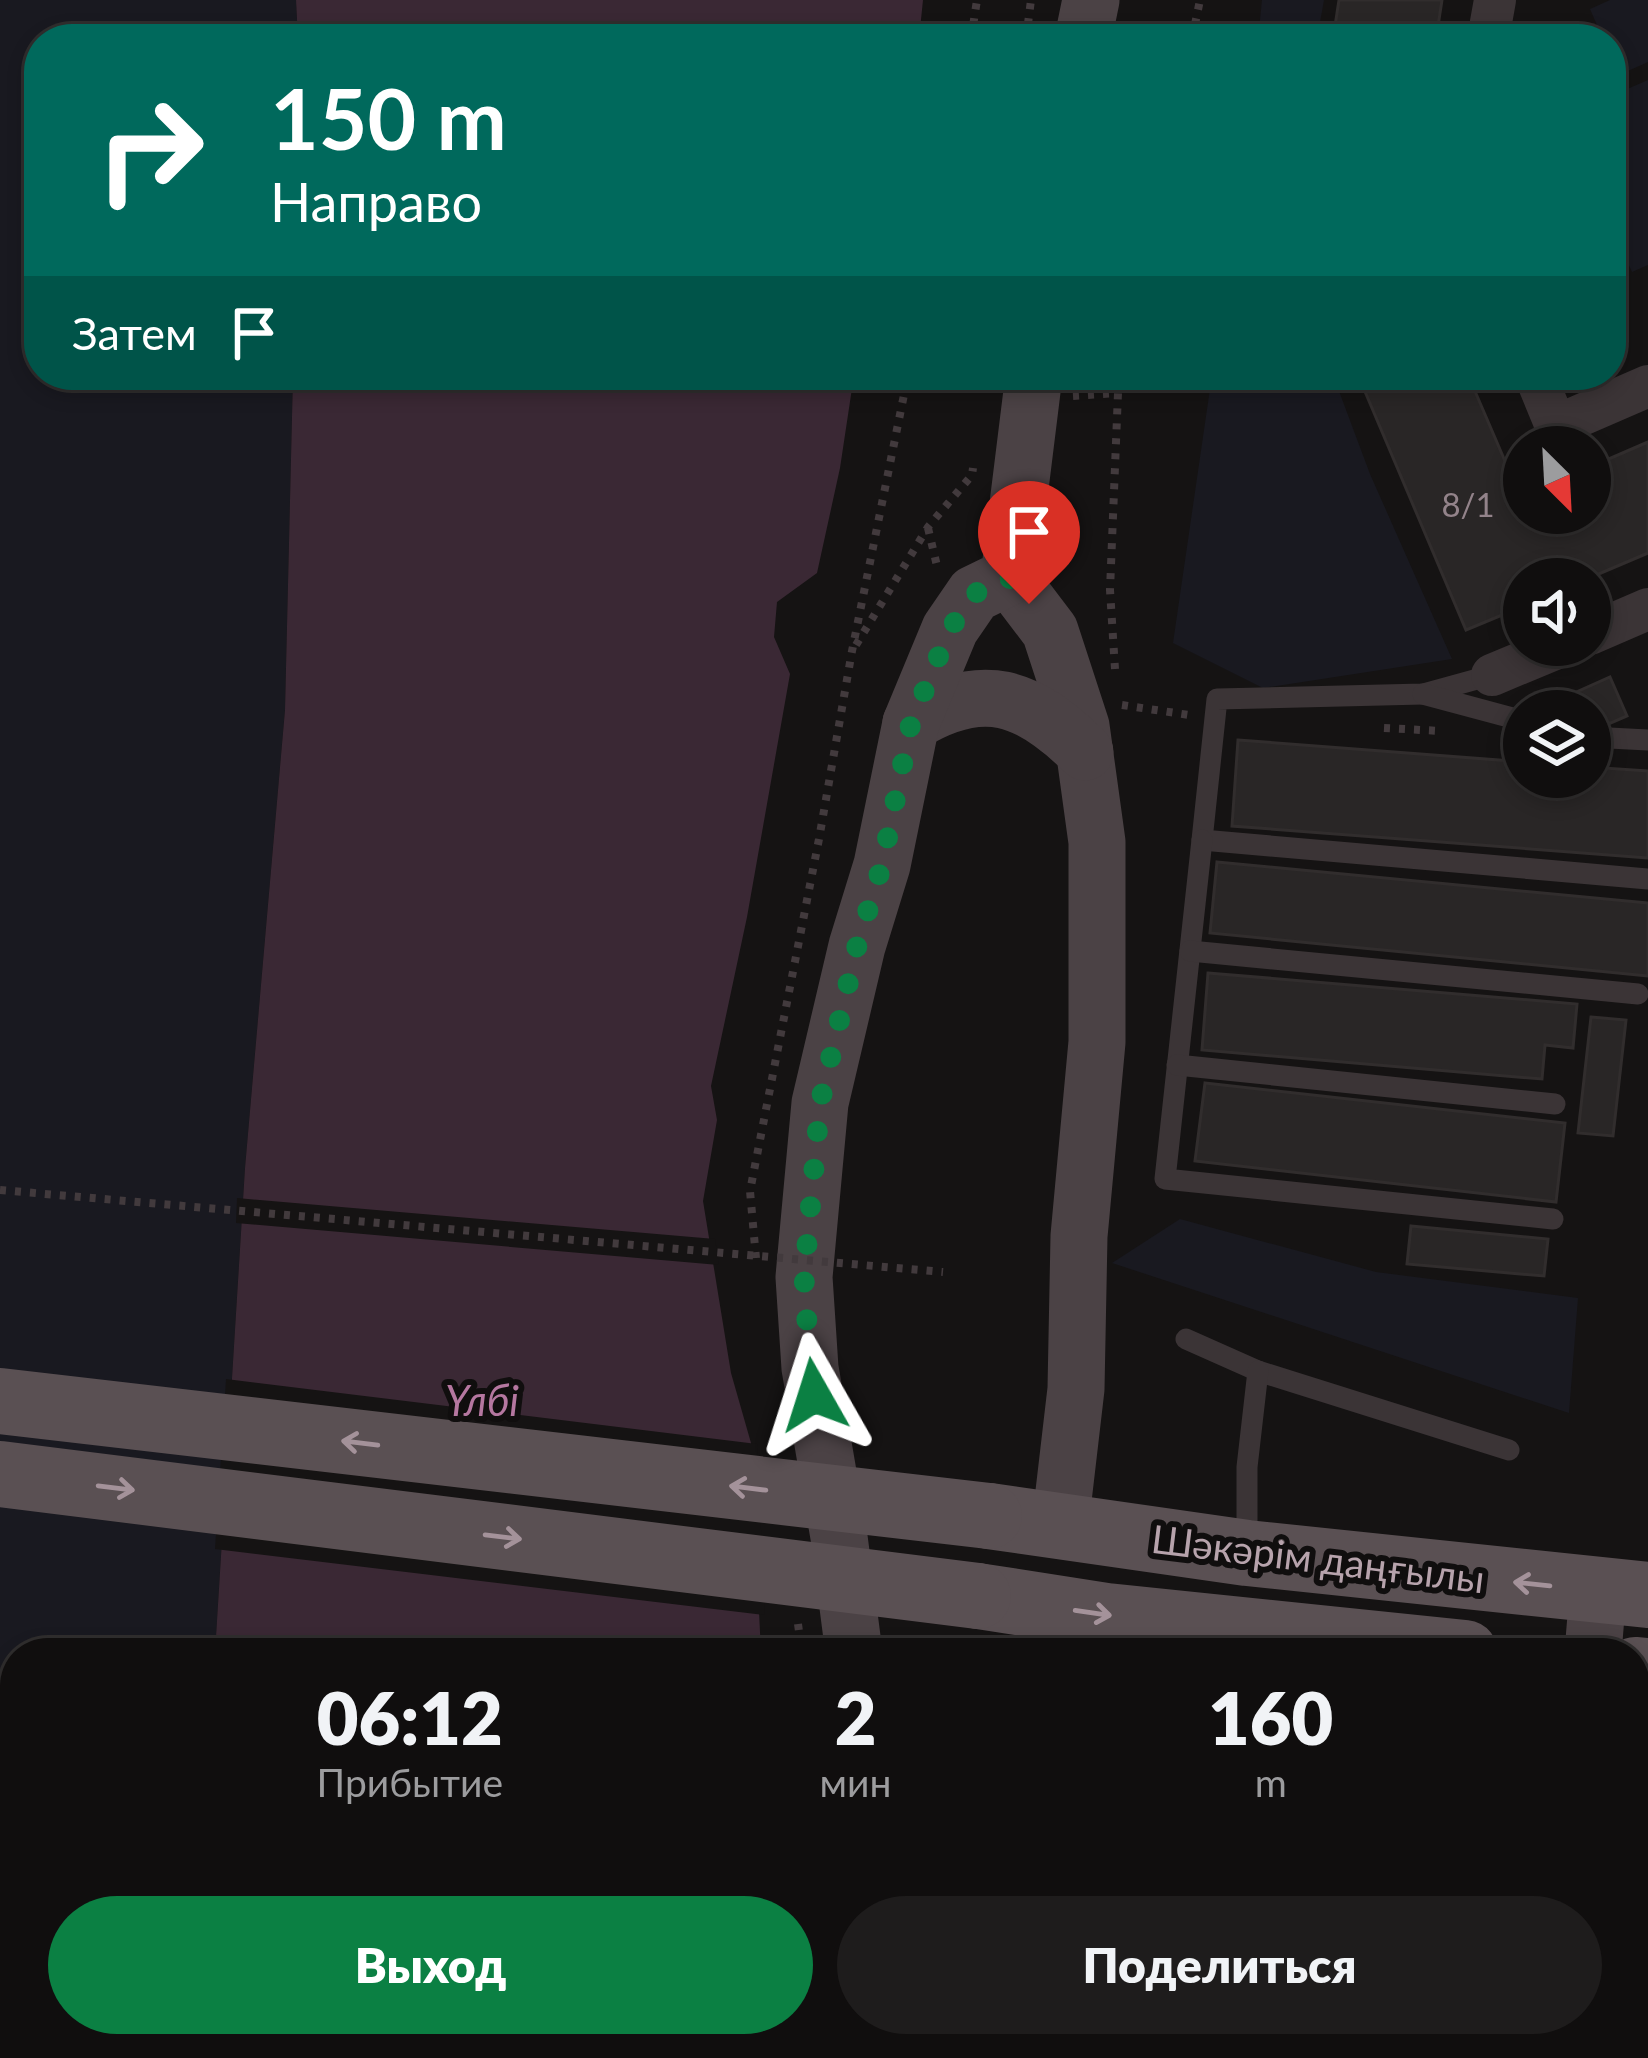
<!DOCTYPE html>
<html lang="ru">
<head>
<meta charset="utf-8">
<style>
	:root { --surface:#100e0e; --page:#1e1c1c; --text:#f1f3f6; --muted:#9c9c9e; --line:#302e2e; --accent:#0b8043 }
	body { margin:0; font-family:Lato,sans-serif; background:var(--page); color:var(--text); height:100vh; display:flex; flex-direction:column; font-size:45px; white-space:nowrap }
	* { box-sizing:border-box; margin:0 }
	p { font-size:39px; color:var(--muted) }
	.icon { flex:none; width:66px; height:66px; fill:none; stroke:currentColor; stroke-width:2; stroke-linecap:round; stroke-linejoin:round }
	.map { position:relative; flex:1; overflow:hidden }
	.sheet { position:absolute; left:0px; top:1638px; width:1650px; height:420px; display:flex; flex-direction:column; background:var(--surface); border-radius:48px 48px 0 0; box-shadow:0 6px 18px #0003,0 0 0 3px var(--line) }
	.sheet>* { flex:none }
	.guide { position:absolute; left:24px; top:24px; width:1602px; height:366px; border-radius:48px; box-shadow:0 6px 18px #0003,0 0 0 3px var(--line); background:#00695c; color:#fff; overflow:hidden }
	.needle { width:78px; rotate:156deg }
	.tools { position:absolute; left:1503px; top:426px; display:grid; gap:24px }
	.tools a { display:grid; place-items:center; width:108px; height:108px; border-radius:50%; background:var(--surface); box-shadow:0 6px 18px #0003,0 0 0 3px var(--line); font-size:60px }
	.pin { position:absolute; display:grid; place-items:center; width:102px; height:102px; color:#fff; margin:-123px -51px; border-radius:50% 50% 50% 0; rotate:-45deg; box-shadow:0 0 12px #0007 }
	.pin .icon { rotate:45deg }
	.me { position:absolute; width:132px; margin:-66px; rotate:354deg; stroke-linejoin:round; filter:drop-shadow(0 0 9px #0008) }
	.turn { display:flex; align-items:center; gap:42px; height:252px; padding:0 48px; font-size:54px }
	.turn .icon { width:156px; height:156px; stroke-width:2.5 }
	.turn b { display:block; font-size:84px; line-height:102px }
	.then { display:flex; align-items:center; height:114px; padding:0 48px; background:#0003; gap:24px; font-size:45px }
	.eta { display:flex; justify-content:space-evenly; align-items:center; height:204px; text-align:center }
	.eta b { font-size:72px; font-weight:800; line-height:84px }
	.button { display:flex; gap:24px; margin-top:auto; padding:24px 48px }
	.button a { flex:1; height:138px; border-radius:72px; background:var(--accent); color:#fff; font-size:48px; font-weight:800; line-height:138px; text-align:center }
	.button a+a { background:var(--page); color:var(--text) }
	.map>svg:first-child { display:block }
	.green { fill:#191920 }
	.water { fill:#3a2834 }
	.pier { fill:#151313 }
	.building { fill:#292626; stroke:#312d2d; stroke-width:3 }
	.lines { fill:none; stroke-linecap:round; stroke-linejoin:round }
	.path { stroke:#423a3d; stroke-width:8; stroke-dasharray:6 9; stroke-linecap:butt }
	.lane { stroke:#3b3436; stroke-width:21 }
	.street { stroke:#3b3436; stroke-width:42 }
	.secondary { stroke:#4b4245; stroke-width:57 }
	.primary { stroke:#5a5053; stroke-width:66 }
	.path-bridge { stroke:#423a3d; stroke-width:8; stroke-dasharray:6 9; stroke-linecap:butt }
	.primary-bridge { stroke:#5a5053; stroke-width:66 }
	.oneway { stroke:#a4929a }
	.route { stroke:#0b8043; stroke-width:21; stroke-dasharray:0 37.8 }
	.labels { text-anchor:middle; stroke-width:12; stroke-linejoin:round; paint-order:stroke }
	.number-label { font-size:33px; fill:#93838a }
	.street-label { font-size:39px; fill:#b7a3ac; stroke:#100e0e }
	.water-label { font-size:42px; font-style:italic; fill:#b577a0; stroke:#100e0e }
</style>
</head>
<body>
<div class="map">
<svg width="1648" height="2058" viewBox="0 0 1648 2058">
	<rect width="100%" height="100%" fill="#151313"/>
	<g class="green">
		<path d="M0 0H296L298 39H39V375H293L285 710 245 1168 215 1653H15V2002L0 1913Z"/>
		<path d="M1262 0H1324L1317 39H1258Z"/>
		<path d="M1610 0H1648V62L1619 75 1611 57V39H1603L1590 9Z"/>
		<path d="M1648 80V265L1632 272 1611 225V96Z"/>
		<path d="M1212 375H1333L1370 474 1452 659 1263 688 1173 643Z"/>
		<path d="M1180 1219 1376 1272 1578 1298 1569 1413 1112 1263Z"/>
		<path d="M1635 1807 1648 1812V1955L1635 1964Z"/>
		<path d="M22 2043H183L181 2058H24Z"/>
	</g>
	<g class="water">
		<path d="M296 0H923L919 39H298Z"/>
		<path d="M293 375H854L840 468 817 573 777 602 774 637 790 674 747 917 711 1086 717 1120 703 1201 731 1373 751 1443 761 1653H215L245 1168 285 710Z"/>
		<path d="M183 2043H814L820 2058H181Z"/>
	</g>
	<g class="pier">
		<path d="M237 1198 715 1239 719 1265 236 1223Z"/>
		<path d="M226 1379 757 1444 765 1615 215 1549Z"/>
	</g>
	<g class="building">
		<path d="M1339 0H1442L1436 39H1333Z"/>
		<path d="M1358 375H1468L1520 496 1524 495V513H1590V467L1648 442V553L1587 579H1524V606L1466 630Z"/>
		<path d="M1610 677 1627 716 1590 732V711H1579L1572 694Z"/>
		<path d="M1238 740 1524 762V777H1590V767L1648 771V858L1232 826Z"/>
		<path d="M1217 862 1648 903V976L1210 933Z"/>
		<path d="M1208 973 1577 1004 1573 1048 1545 1045 1542 1079 1202 1050Z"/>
		<path d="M1591 1017 1626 1020 1613 1136 1578 1133Z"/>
		<path d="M1205 1083 1565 1123 1556 1202 1195 1161Z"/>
		<path d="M1411 1226 1548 1239 1544 1276 1407 1264Z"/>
	</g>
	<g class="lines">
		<g class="path">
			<path d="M971 39 977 0"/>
			<path d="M1026 39 1031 0"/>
			<path d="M1192 39 1200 0"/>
			<path d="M1073 396 1118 393"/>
			<path d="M928 528 937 566"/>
			<path d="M856 645 928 527 972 475 973 468"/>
			<path d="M1115 669 1110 590 1118 393 1122 375"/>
			<path d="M1122 705 1189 715"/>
			<path d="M1384 728 1441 731"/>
			<path d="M756 1258 750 1191 819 839 852 651 908 375"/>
			<path d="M798 1624 802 1653"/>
		</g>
		<g class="lane">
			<path d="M1492 675 1423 694 1217 699 1202 840 1648 879"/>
			<path d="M1423 694 1524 721"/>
			<path d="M1590 737 1648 740"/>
			<path d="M1202 840 1165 1179 1553 1219"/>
			<path d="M1190 951 1638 994"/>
			<path d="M1177 1065 1555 1104"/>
			<path d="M1186 1339 1258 1371 1509 1450"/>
			<path d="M1247 1546V1467L1258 1371"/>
		</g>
		<g class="street">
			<path d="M1488 39 1495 0"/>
			<path d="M1535 375 1556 426 1648 386"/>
			<path d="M1590 634 1648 609"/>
			<path d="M1492 675 1564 645"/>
		</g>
		<g class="secondary">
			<path d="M1083 39 1091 0"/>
			<path d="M1009 577 1050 631 1081 726 1097 842V1042L1079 1236 1076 1389 1060 1526"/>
			<path d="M911 723C983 679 1028 696 1085 752"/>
			<path d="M854 1653 839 1537 810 1368 804 1277 820 1103 857 946 882 865 911 723 950 629 974 594 1009 577 1034 375"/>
			<path d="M1593 1653 1598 1591"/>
			<path d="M909 2043 919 2058"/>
			<path d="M1364 2058 1374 2043"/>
		</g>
		<g class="primary">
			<path d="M989 1516 1247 1553 1648 1595"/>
			<path d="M978 1596 1107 1616 1465 1653"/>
			<path d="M1635 1670 1648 1671"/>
		</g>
		<path class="path-bridge" d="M0 1190 943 1272"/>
		<g class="primary-bridge">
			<path d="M0 1401 989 1516"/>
			<path d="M0 1474 978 1596"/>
		</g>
	</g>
	<defs><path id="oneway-shaft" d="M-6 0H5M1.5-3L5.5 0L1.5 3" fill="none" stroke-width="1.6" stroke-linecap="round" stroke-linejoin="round" transform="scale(3)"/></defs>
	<g class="oneway">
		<use href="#oneway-shaft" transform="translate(360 1443) rotate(-173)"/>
		<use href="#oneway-shaft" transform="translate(116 1488) rotate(7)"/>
		<use href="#oneway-shaft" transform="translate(748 1488) rotate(-173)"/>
		<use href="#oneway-shaft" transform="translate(503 1537) rotate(7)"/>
		<use href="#oneway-shaft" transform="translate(1532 1584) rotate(-174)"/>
		<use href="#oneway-shaft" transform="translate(1093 1613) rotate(8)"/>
	</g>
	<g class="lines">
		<path class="route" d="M814 1395 810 1368 804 1277 820 1103 857 946 882 865 911 723 950 629 974 594 1009 577 1029 604"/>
	</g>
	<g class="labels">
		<g class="number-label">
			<text x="1468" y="517">8/1</text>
		</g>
		<g class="street-label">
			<text transform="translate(1318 1559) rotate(7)" y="14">Шәкәрім даңғылы</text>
		</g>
		<g class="water-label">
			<text x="482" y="1416">Үлбі</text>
		</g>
	</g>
</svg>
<div class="tools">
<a><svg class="needle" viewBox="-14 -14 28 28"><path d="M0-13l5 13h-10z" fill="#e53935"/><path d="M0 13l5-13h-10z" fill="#9c9c9e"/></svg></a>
<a><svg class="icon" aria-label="sound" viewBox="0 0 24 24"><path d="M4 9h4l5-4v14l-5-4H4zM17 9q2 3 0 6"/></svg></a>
<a><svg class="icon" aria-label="layers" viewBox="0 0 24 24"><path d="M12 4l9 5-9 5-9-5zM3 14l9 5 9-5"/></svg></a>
</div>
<div class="pin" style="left:1029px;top:604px;background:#d93025"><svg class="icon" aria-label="arrive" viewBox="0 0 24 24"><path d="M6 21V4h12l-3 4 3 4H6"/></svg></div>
<svg class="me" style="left:814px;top:1395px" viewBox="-20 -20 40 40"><path d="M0-17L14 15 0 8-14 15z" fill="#0b8043" stroke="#fff" stroke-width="4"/></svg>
<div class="guide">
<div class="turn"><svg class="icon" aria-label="right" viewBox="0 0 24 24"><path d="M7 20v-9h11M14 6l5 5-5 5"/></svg><div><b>150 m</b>Направо</div></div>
<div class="then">Затем<svg class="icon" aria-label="arrive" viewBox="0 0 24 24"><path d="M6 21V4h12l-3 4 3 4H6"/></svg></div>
</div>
<section class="sheet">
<div class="eta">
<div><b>06:12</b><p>Прибытие</p></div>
<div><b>2</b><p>мин</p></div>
<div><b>160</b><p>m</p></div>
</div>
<div class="button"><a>Выход</a><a>Поделиться</a></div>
</section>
</div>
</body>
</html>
